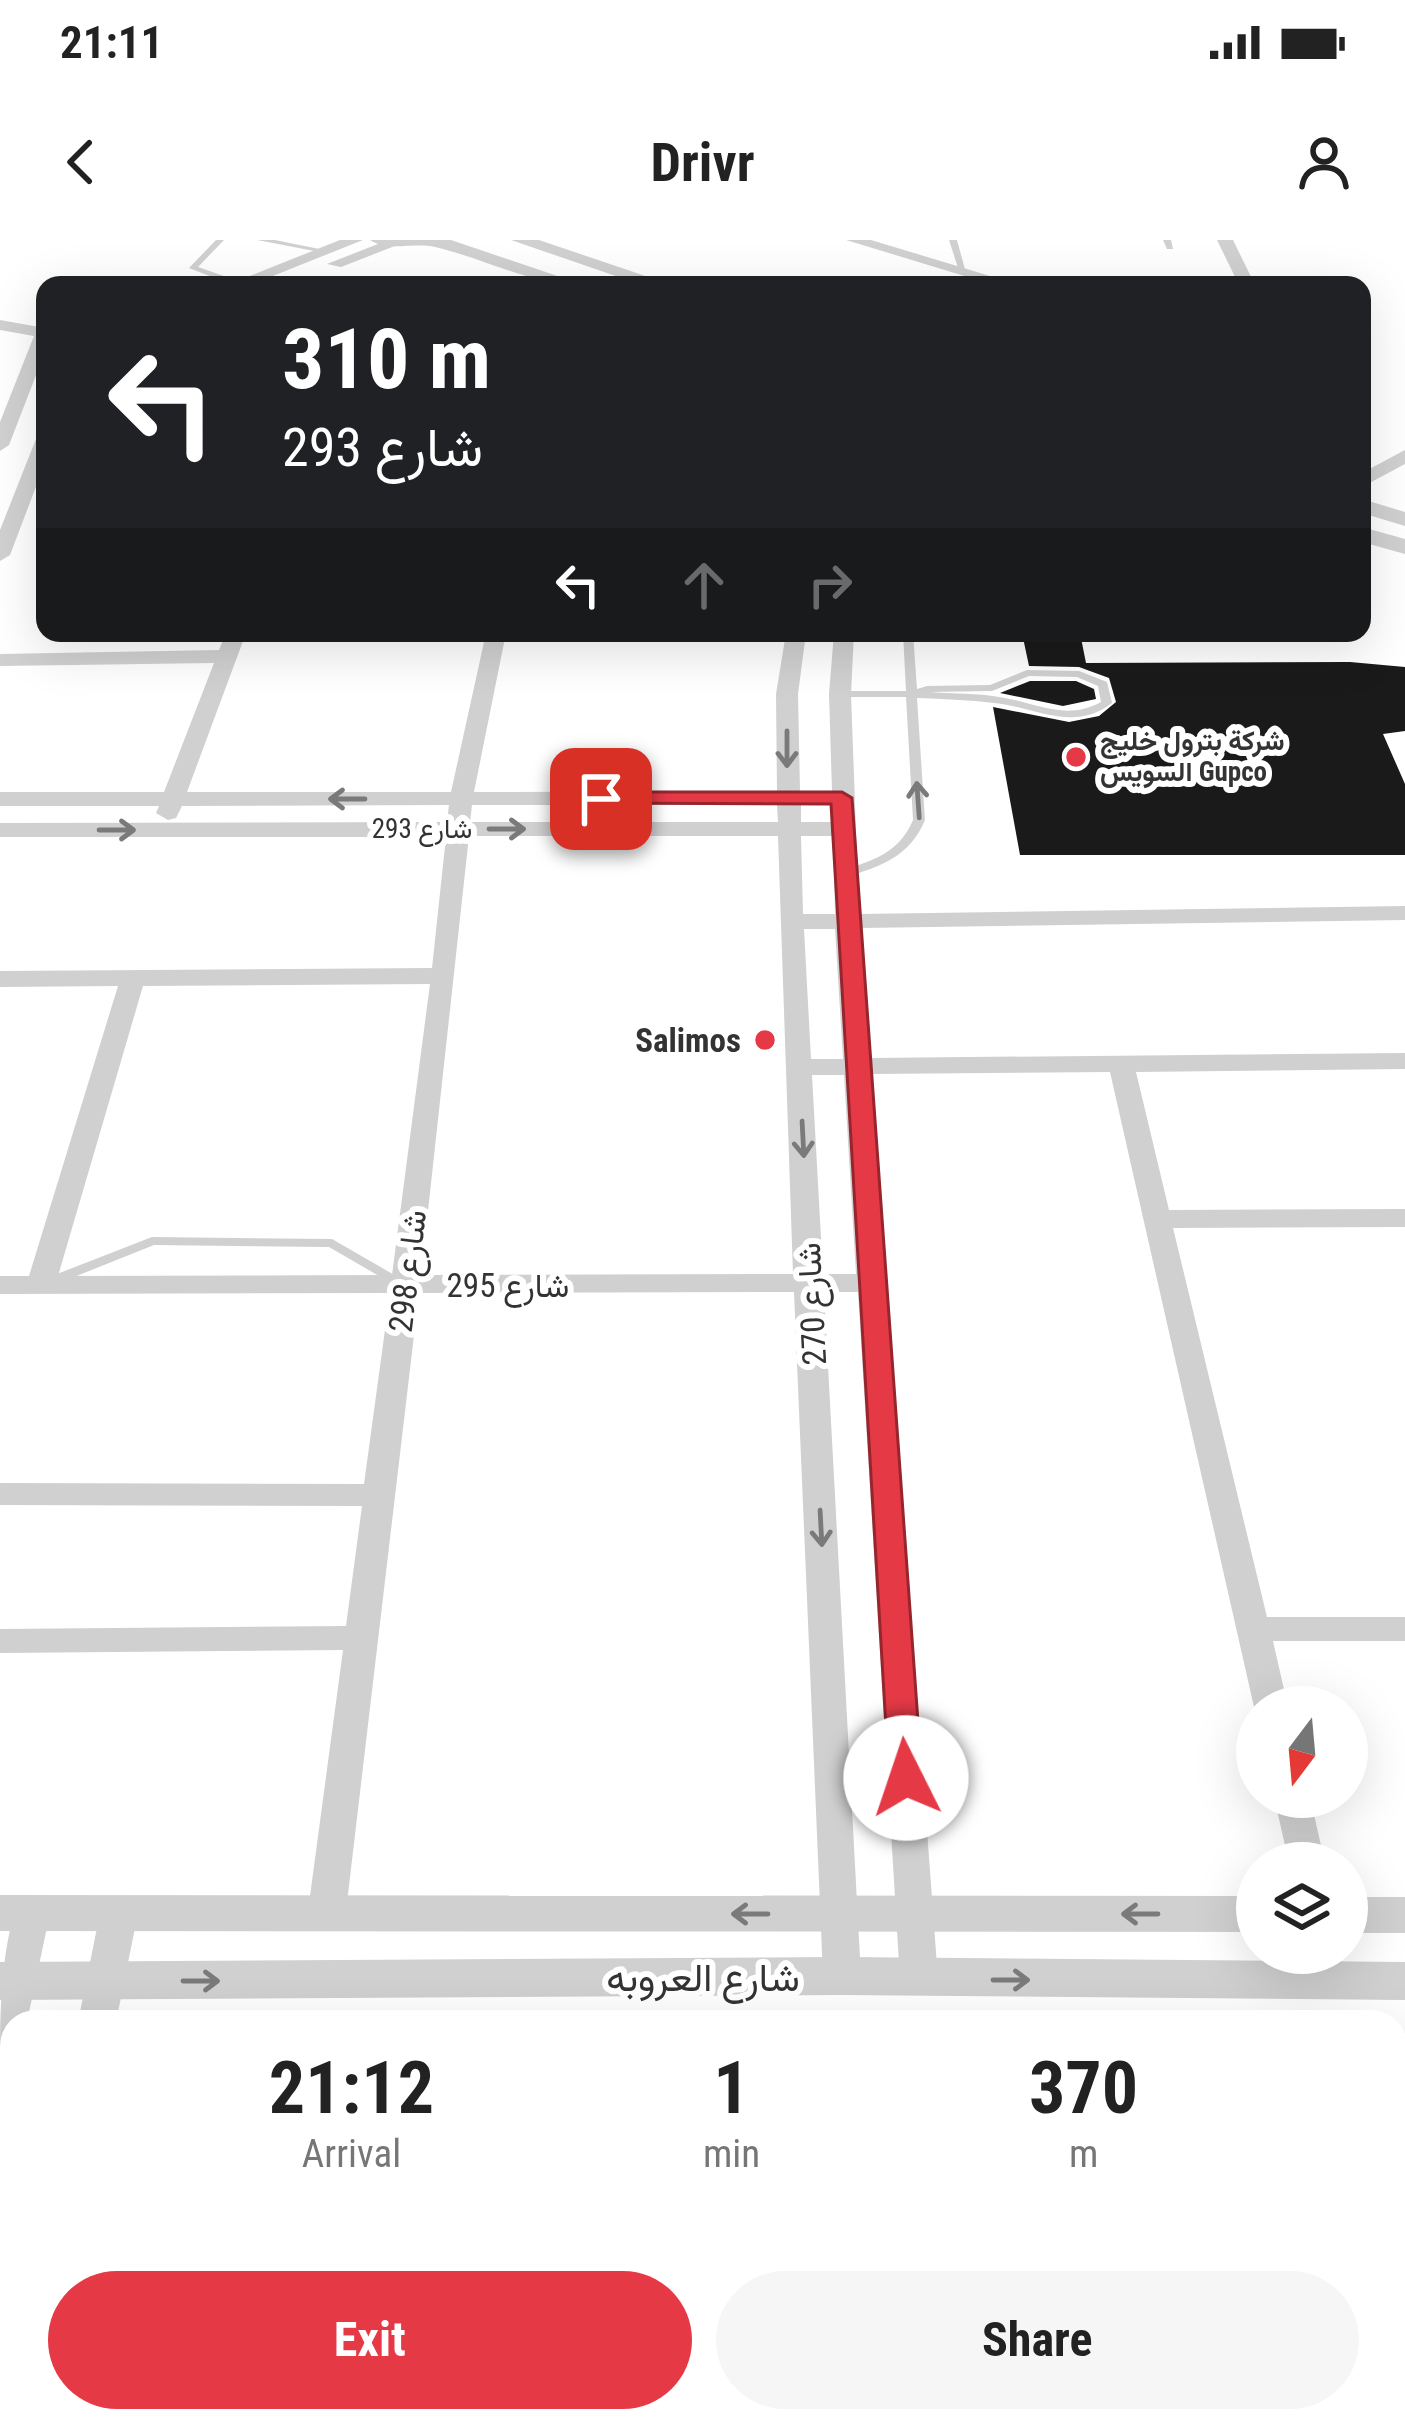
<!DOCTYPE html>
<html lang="en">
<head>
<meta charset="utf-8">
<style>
	:root { --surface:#fff; --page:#f6f6f6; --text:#222; --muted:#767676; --accent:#e63946 }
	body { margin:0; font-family:"Roboto Condensed",Vazirmatn,sans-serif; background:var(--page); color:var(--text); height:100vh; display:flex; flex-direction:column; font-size:45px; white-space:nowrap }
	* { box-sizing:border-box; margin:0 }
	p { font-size:39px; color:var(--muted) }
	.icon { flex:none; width:66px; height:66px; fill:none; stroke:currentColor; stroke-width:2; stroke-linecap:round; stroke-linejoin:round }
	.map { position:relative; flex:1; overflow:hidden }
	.side { position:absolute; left:0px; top:1770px; width:1407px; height:423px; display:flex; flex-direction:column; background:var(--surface); border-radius:36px 36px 0 0; box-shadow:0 12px 48px #0002 }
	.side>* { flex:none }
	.hud { position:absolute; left:36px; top:36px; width:1335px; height:366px; border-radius:24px; box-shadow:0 12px 48px #0002; background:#202124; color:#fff; overflow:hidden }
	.needle { width:78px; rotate:196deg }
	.tools { position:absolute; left:1236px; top:1446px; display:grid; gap:24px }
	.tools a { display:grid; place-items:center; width:132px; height:132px; border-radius:50%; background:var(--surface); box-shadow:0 12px 48px #0002; font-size:60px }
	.pin { position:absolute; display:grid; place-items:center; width:102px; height:102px; color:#fff; margin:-51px; border-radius:24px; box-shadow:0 6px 18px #0006 }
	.me { position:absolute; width:132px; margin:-66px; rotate:356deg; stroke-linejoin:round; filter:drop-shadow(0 0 9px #0008) }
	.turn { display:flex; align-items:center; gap:42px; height:252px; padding:0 48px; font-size:54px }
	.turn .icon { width:156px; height:156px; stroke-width:2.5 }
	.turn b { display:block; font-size:84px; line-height:102px }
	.lanes { display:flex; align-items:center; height:114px; padding:0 48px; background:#0003; justify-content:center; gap:60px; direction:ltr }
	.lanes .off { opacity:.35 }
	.eta { display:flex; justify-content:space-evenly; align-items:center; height:204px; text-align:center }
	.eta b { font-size:72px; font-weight:700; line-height:84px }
	.cta { display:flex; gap:24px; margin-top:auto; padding:24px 48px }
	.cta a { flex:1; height:138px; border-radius:72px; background:var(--accent); color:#fff; font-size:48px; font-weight:700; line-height:138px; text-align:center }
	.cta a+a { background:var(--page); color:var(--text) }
	.status { display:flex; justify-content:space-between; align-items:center; height:84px; padding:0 60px; background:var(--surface); direction:ltr }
	.status svg { height:33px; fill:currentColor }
	header { display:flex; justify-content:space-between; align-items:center; height:156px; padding:0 48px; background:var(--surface); font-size:54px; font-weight:700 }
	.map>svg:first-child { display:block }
	.building { fill:#1a1a1a }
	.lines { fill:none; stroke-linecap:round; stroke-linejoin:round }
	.service { fill:#d0d0d0; fill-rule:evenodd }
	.minor { fill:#d0d0d0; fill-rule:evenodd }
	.tertiary { fill:#d0d0d0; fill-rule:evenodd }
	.oneway { stroke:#7a7a7a }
	.route { fill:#e63946; stroke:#96252e; stroke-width:3 }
	.poi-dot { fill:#e63946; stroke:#fff; stroke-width:4.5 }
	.labels { text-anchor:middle; stroke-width:12; stroke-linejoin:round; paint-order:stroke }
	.far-poi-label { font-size:27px; font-weight:bold; fill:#333; stroke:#fff; text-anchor:start }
	.far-street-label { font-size:27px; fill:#333; stroke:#fff }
	.poi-label { font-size:33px; font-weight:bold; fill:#333; stroke:#fff; text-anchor:end }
	.street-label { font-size:33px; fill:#333; stroke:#fff }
	.near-street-label { font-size:39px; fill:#333; stroke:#fff }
</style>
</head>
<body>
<div class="status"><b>21:11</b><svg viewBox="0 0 49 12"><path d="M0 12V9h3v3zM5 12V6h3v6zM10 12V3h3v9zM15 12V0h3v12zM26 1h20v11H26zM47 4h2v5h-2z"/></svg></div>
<header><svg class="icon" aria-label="back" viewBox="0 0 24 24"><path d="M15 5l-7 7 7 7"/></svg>Drivr<svg class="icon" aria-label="person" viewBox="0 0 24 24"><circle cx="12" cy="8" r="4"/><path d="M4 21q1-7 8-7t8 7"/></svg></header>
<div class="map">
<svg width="1405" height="2192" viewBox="0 0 1405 2192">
	<rect width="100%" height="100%" fill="#fff"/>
	<g class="building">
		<path d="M1022 393H1080L1086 423 1350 422 1405 427V491L1383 494 1405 544V615H1020L993 467 1069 482 1099 476 1116 462 1109 438 1079 427 1029 426Z"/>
		<path d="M1030 441H1076L1094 449 1096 459 1063 466 1000 453Z"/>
	</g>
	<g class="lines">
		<g class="service">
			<path d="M216 0H224L198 27 241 42V45H233L189 28Z"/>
			<path d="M257 0H275L329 11 325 13Z"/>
			<path d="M949 0H957L966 33 959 31Z"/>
			<path d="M1163 0H1171L1173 9H1167Z"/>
			<path d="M903 393H913L917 449 927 446 990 445 1027 430 1079 431 1107 442 1112 463C1073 493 1036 467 994 463 968 460 943 459 917 458L925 580C910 616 881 627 845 637L841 636V630C872 622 900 612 913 580L906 457H840L835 454 840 451H906ZM1029 436 1077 437 1098 446 1101 462C1065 482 1035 462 999 457 977 453 954 454 931 452L992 451Z"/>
			<path d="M152 997 332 999 410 1044 403 1049 398 1047 329 1007 154 1005 44 1049 37 1044 39 1041Z"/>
		</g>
		<g class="minor">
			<path d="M340 0H363L250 45H227Z"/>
			<path d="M388 0 405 2 341 27 327 24Z"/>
			<path d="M846 0H871L1020 45H994Z"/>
			<path d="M1217 0H1233L1255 45H1239Z"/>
			<path d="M0 80 45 88V112L9 205 0 211V182L34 96 0 90Z"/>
			<path d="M45 193V223L10 315 0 321V290L36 199Z"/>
			<path d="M1405 210V224L1362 247V233Z"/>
			<path d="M226 393H246L187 552H451L486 393H506L474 552 777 551 776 454 786 393H806L798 454 800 551H832L829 454 834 393H854L851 454 859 674 1405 666V680L860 688 870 818 1405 813V829L1136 832 1169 970 1405 969V987L1173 988 1267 1377H1405V1401H1273L1288 1467H1257V1473L1254 1467 1110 832 871 834 938 1739 933 1750 919 1755 905 1750 900 1739 858 1052H824L861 1736 856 1747 842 1752 828 1747 823 1736 794 1052 419 1053 346 1671 340 1682 327 1686 314 1682 308 1671 343 1410 0 1413V1389L346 1386 362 1266 0 1265V1243L364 1244 390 1053 0 1054V1036H29L118 746 0 747V731L432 728 446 597H0V583L447 582 449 565 182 566 176 578 168 580 156 573 159 566H0V552H164L214 423 0 426V414L219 410ZM472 565H777L778 582H470ZM801 565H832V582H801ZM469 596H778L793 1034 421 1035ZM801 596H833L835 674H803ZM804 689H835L843 819H811ZM430 744 392 1035 58 1036 143 746ZM812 835H844L856 1034H823Z"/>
			<path d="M1274 1557H1310L1325 1623H1289Z"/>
			<path d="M31 1658 44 1662 50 1673 27 1782H12V1827L0 1832C0 1777 0 1713 18 1662Z"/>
			<path d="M119 1658 132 1662 138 1673 116 1782H78L100 1673 106 1662Z"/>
			<path d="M12 2163V2181H40L38 2192H0V2172Z"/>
		</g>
		<g class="tertiary">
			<path d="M370 0H451L584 45C531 45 486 19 435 7 414 2 387 12 370 0Z"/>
			<path d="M511 0H539L672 45H642Z"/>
			<path d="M1362 259 1405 272V286L1362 273Z"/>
			<path d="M1362 287 1405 299V314L1362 302Z"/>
			<path d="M0 1655 1257 1656V1692L0 1691Z"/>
			<rect x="1347" y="1657" width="58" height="36"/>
			<path d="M842 1717 1405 1722V1760L842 1755 0 1760V1722Z"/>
		</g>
	</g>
	<defs><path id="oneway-shaft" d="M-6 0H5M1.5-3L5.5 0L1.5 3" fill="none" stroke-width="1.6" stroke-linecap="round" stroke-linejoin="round" transform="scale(3)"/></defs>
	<g class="oneway">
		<use href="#oneway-shaft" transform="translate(787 509) rotate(90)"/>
		<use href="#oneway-shaft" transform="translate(347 559) rotate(180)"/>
		<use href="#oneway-shaft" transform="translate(918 560) rotate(-94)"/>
		<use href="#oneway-shaft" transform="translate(507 589)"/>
		<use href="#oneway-shaft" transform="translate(117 590)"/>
		<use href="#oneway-shaft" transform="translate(803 899) rotate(87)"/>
		<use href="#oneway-shaft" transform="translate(821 1288) rotate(87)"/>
		<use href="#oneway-shaft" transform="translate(750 1674) rotate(-180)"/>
		<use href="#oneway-shaft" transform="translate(1140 1674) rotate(-180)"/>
		<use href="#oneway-shaft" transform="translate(1011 1740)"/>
		<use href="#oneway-shaft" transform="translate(201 1741)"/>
	</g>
	<path class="route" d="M601 552H842L852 558 922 1538 917 1547 906 1551 894 1547 889 1538 831 564 593 563 590 559Z"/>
	<g class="poi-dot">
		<circle cx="1076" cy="517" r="12"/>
		<circle cx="765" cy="800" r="12"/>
	</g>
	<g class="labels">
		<g class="far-poi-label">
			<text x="1100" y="510">شركة بترول خليج<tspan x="1100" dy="31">السويس Gupco</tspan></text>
		</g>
		<g class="far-street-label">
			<text x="422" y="598">شارع 293</text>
		</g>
		<g class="poi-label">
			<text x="741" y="812">Salimos</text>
		</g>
		<g class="street-label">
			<text transform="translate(407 1031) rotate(-83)" y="12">شارع 298</text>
			<text x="508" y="1057">شارع 295</text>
			<text transform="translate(811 1064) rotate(-93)" y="12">شارع 270</text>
		</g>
		<g class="near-street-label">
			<text x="703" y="1751">شارع العروبه</text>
		</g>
	</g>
</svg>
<div class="tools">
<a><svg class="needle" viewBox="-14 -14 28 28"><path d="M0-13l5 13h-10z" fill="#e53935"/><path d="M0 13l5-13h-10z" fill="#767676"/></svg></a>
<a><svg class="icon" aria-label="layers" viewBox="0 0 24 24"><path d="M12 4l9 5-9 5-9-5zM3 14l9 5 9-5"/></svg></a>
</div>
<div class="pin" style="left:601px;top:559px;background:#d93025"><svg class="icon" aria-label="arrive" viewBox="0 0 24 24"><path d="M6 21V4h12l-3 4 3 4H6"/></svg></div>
<svg class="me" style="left:906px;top:1538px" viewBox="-20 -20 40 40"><circle r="19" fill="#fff"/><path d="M0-13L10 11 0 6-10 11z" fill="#e63946"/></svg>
<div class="hud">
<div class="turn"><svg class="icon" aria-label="left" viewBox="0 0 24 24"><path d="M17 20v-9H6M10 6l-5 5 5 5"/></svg><div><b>310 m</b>شارع 293</div></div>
<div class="lanes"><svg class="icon" aria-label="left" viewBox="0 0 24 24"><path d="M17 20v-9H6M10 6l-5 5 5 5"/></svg><svg class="icon off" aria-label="ahead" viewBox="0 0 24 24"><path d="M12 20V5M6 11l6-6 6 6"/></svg><svg class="icon off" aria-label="right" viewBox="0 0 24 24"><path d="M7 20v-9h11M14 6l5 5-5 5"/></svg></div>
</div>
<section class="side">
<div class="eta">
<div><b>21:12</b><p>Arrival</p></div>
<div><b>1</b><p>min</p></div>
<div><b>370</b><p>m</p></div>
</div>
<div class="cta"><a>Exit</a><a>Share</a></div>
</section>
</div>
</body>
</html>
